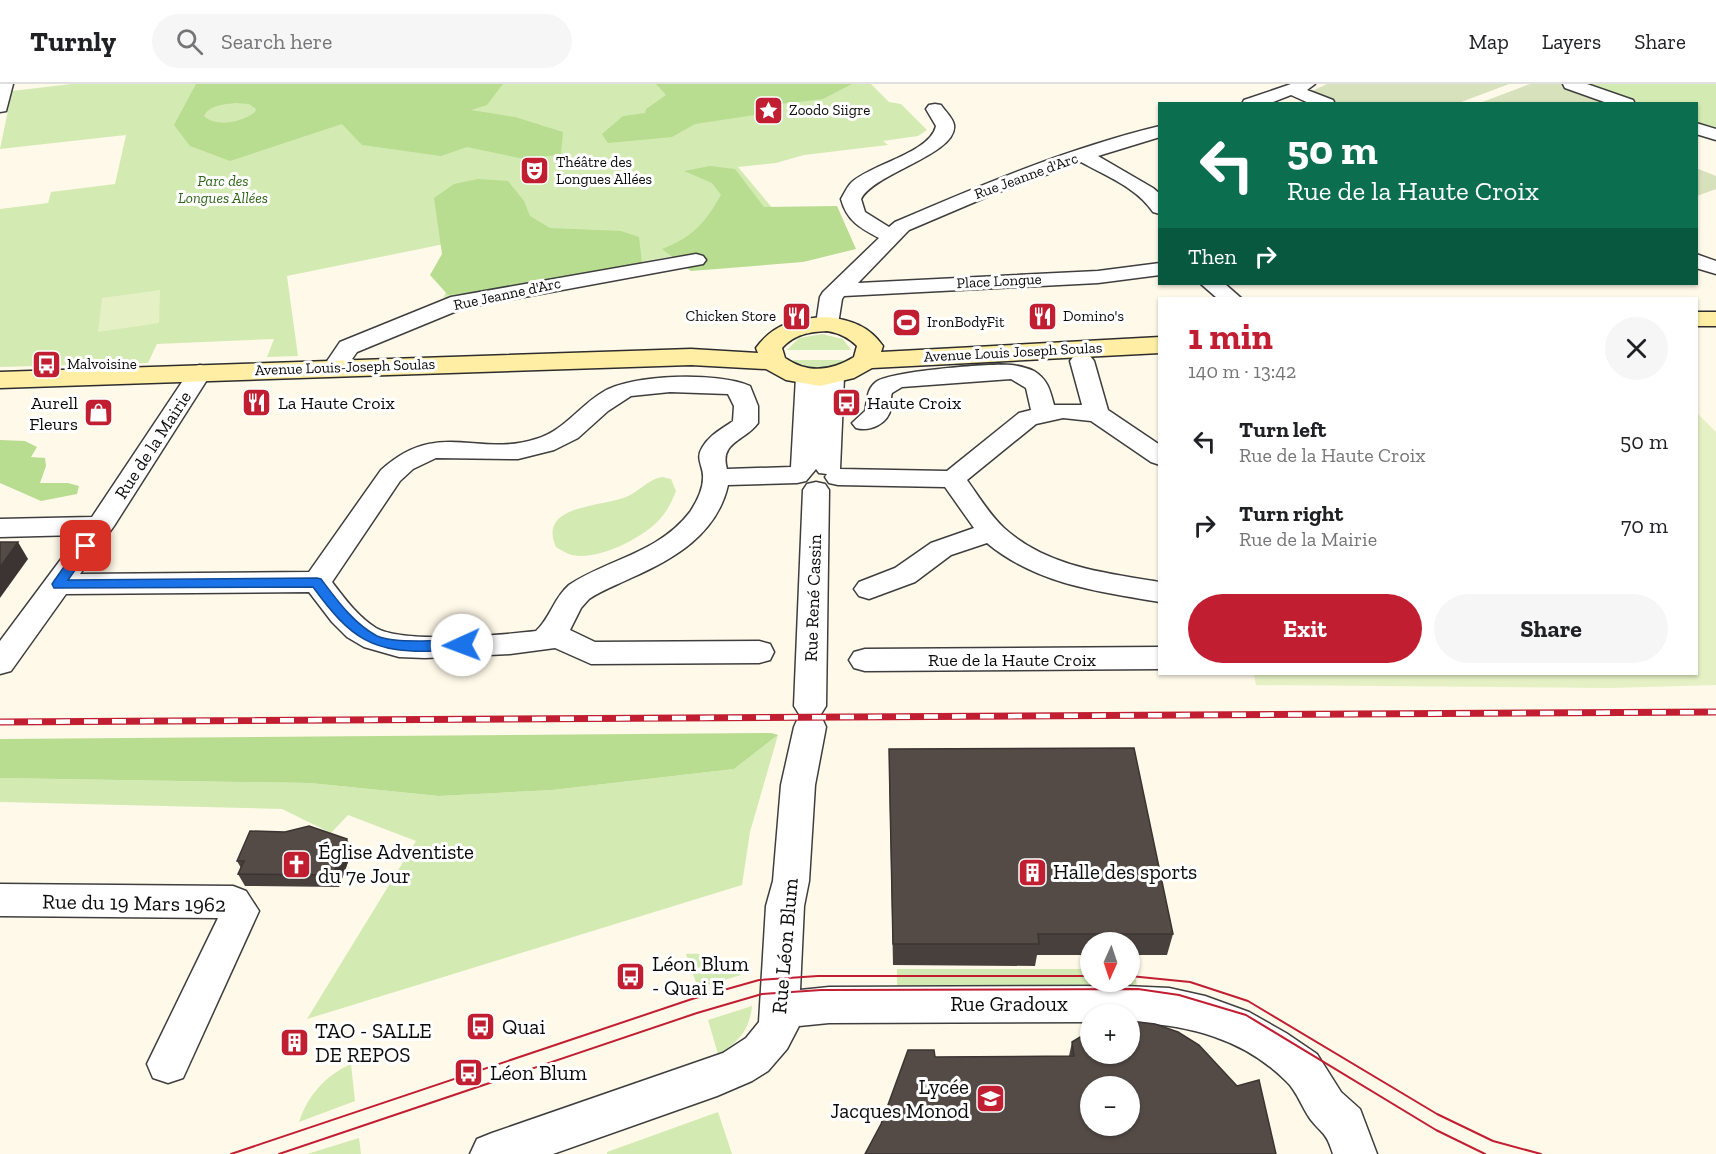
<!DOCTYPE html>
<html lang="en">
<head>
<meta charset="utf-8">
<style>
	:root { --surface:#fff; --page:#f6f6f6; --text:#202124; --muted:#757577; --line:#e0e0e0; --accent:#c11e32 }
	body { margin:0; font-family:"Zilla Slab",serif; background:var(--page); color:var(--text); height:100vh; display:flex; flex-direction:column; font-size:22px; white-space:nowrap }
	* { box-sizing:border-box; margin:0 }
	p { font-size:20px; color:var(--muted) }
	.icon { flex:none; width:33px; height:33px; fill:none; stroke:currentColor; stroke-width:2; stroke-linecap:round; stroke-linejoin:round }
	.map { position:relative; flex:1; overflow:hidden }
	.drawer { position:absolute; left:1158px; top:213px; width:540px; height:378px; display:flex; flex-direction:column; background:var(--surface); border-radius:0px; box-shadow:0 2px 4px #0004 }
	.drawer>* { flex:none }
	.banner { position:absolute; left:1158px; top:18px; width:540px; height:183px; border-radius:0px; box-shadow:0 2px 4px #0004; background:#0b6e4f; color:#fff; overflow:hidden }
	.needle { width:39px; rotate:183deg }
	.controls { position:absolute; left:1080px; top:848px; display:grid; gap:12px }
	.controls a { display:grid; place-items:center; width:60px; height:60px; border-radius:50%; background:var(--surface); box-shadow:0 2px 4px #0004; font-size:30px }
	.pin { position:absolute; display:grid; place-items:center; width:51px; height:51px; color:#fff; margin:-26px; border-radius:12px; box-shadow:0 3px 9px #0006 }
	.me { position:absolute; width:66px; margin:-33px; rotate:268deg; stroke-linejoin:round; filter:drop-shadow(0 0 4px #0008) }
	.turn { display:flex; align-items:center; gap:21px; height:126px; padding:0 30px; font-size:27px }
	.turn .icon { width:78px; height:78px; stroke-width:2.5 }
	.turn b { display:block; font-size:42px; line-height:51px }
	.then { display:flex; align-items:center; height:57px; padding:0 30px; background:#0003; gap:12px; font-size:22px }
	.round { display:grid; place-items:center; flex:none; width:63px; height:63px; border-radius:32px; background:var(--page) }
	.summary { display:flex; align-items:center; justify-content:space-between; height:102px; padding:0 30px }
	h1 { font-size:36px; font-weight:800; line-height:45px; color:var(--accent) }
	.action { display:flex; gap:12px; margin-top:auto; padding:12px 30px }
	.action a { flex:1; height:69px; border-radius:36px; background:var(--accent); color:#fff; font-size:24px; font-weight:800; line-height:69px; text-align:center }
	.action a+a { background:var(--page); color:var(--text) }
	ul { padding:0; list-style:none }
	li { display:flex; align-items:center; gap:18px; height:84px; padding:0 30px }
	li div { flex:1 }
	li b { display:block; font-size:22px }
	li em { font-style:normal }
	header { display:flex; align-items:center; gap:36px; box-sizing:border-box; height:84px; padding:0 30px; background:var(--surface); border-bottom:2px solid var(--line) }
	header strong { font-size:28px }
	nav { display:flex; gap:33px; margin-inline-start:auto; font-size:21px }
	.search { width:420px; height:54px; background:var(--page); display:flex; align-items:center; gap:15px; box-sizing:border-box; padding:0 21px; border-radius:33px; color:var(--muted); font-size:22px }
	.map>svg:first-child { display:block }
	.green { fill:#d3ebb2 }
	.forest { fill:#b8dc90; fill-rule:evenodd }
	.cemetery { fill:#d7e1bb }
	.pitch { fill:#e5f1c4 }
	.lines { fill:none; stroke-linecap:round; stroke-linejoin:round }
	.street-casing { stroke:#3e3e3e; stroke-width:3 }
	.secondary-casing { stroke:#2d2d2d; stroke-width:3 }
	.street { fill:#fff; fill-rule:evenodd }
	.secondary { fill:#ffeea4; fill-rule:evenodd }
	.tram { stroke:#c11e32; stroke-width:2 }
	.rail-casing { stroke:#c11e32; stroke-width:7 }
	.rail { stroke:#fff; stroke-width:4.5; stroke-dasharray:14; stroke-linecap:butt }
	.wall { fill:#48403d }
	.shaded-wall { fill:#3b3432 }
	.building { fill:#544b47; stroke:#3b3432; stroke-width:1.5; fill-rule:evenodd }
	.route { fill:#1a73e8; stroke:#114b97; stroke-width:1.5 }
	.labels { text-anchor:middle; stroke-width:6; stroke-linejoin:round; paint-order:stroke }
	.far-poi-label { font-size:15px; fill:#0b0b0b; stroke:#fff; text-anchor:start }
	.far-street-label { font-size:15px; fill:#0b0b0b; stroke:#fff }
	.far-park-label { font-size:15px; font-style:italic; fill:#2f6519; stroke:#fff }
	.poi-label { font-size:18px; fill:#0b0b0b; stroke:#fff; text-anchor:start }
	.street-label { font-size:18px; fill:#0b0b0b; stroke:#fff }
	.near-poi-label { font-size:21px; fill:#0b0b0b; stroke:#fff; text-anchor:start }
	.near-street-label { font-size:21px; fill:#0b0b0b; stroke:#fff }
</style>
</head>
<body>
<header>
<strong>Turnly</strong>
<div class="search"><svg class="icon" aria-label="search" viewBox="0 0 24 24"><circle cx="10" cy="10" r="6"/><path d="M15 15l6 6"/></svg>Search here</div>
<nav><a>Map</a><a>Layers</a><a>Share</a></nav>
</header>
<div class="map">
<svg width="1716" height="1070" viewBox="0 0 1716 1070">
	<rect width="100%" height="100%" fill="#fff9e9"/>
	<g class="green">
		<path d="M71 0H871L889 18 901 20 927 46 918 52 883 57 888 61 804 71 776 79 738 83 794 150 443 214 456 188 454 158 287 192 298 272 267 273 274 255 157 260 148 279 0 283V125L48 119 51 108 115 100 126 51 0 65 12 7Z"/>
		<path d="M1585 0H1716V46L1697 39 1696 20 1640 19Z"/>
		<path d="M822 250 843 255 851 266H787L799 254Z"/>
		<path d="M792 276H845C831 289 809 285 793 279Z"/>
		<path d="M662 393 671 395 676 407C672 417 668 426 660 435 643 454 598 477 572 471 567 470 561 466 556 463 537 421 601 423 626 413 639 408 648 395 662 393Z"/>
		<path d="M778 651 750 748 742 801 307 935 416 757 348 731 331 749 282 725 0 718V694L310 699 439 712 552 706 734 685Z"/>
		<path d="M686 870C709 869 727 873 741 891L698 904Z"/>
		<path d="M897 885H1090V897H1130V885H1134L1139 912H897Z"/>
		<path d="M752 922C750 945 738 959 718 970L708 936Z"/>
		<path d="M351 980 355 1017 299 1038C307 1012 326 991 351 980Z"/>
		<path d="M718 1028 732 1070H607V1068Z"/>
		<path d="M359 1054 361 1070H307Z"/>
	</g>
	<g class="forest">
		<path d="M196 0H503L487 21 471 26 515 33 563 48 561 68V71L519 74 467 63 441 72 362 61 342 40 230 77 190 62 174 41ZM236 19 249 20 256 25 255 28C243 38 216 44 204 32 209 21 225 20 236 19Z"/>
		<path d="M656 0H852L823 15 780 20 768 29 761 30 695 40 672 53 608 59 602 50 623 32 645 29 646 25 666 11Z"/>
		<path d="M710 82 735 85 764 123 837 122 856 165 803 178 691 187 662 165C693 153 705 139 721 111L712 99 684 87Z"/>
		<path d="M478 95 508 97 524 117 530 132 550 144 621 147 639 153 643 187 448 211 430 191 442 170 434 114 454 100Z"/>
		<path d="M0 356 25 357 37 363 31 373 45 374 46 382 40 399H68L79 402 77 410 41 417 0 399Z"/>
		<path d="M771 649 778 651 734 685 552 706 439 712 310 699 0 694V655Z"/>
	</g>
	<g class="cemetery">
		<path d="M1327 0H1509L1456 20 1339 19 1310 8Z"/>
		<path d="M1530 0H1562L1619 19 1477 20Z"/>
		<path d="M1696 84 1716 92V105L1697 112Z"/>
	</g>
	<g class="pitch">
		<path d="M160 206 159 239 98 248 102 214Z"/>
		<path d="M1697 329 1716 348V601L1610 604 1256 601 1254 590H1696Z"/>
	</g>
	<g class="lines">
		<defs>
			<g id="street">
				<path d="M0 0H13L6 27 0 28Z"/>
				<path d="M1291 0H1315L1307 6 1333 16 1335 20H1311L1291 11 1268 20H1242L1244 16Z"/>
				<path d="M1563 0H1587L1633 16 1635 20H1610L1565 4Z"/>
				<path d="M935 20 941 21C945 27 953 34 954 41 958 70 874 89 861 115L865 128 889 143 895 138C981 101 1069 64 1160 42V53L1098 72 1153 104 1160 110V130L1153 128C1136 103 1106 92 1081 78L996 109 909 146 858 199 1098 187 1160 179V191L1098 199 844 212 842 215 838 240 835 245 827 247 819 245 816 240 820 213 823 208 879 154C860 144 847 137 841 115 844 110 847 103 851 99 871 80 930 69 936 42L926 25 929 21Z"/>
				<path d="M1696 39 1716 45V56L1696 50Z"/>
				<path d="M696 170 703 172 706 176 703 180 464 224 357 268 343 288 335 290 327 288 323 283 340 258 451 213Z"/>
				<path d="M1696 170 1716 177V190L1696 184Z"/>
				<path d="M1201 200H1225L1241 214H1217Z"/>
				<path d="M1082 270 1090 272 1094 277 1108 326 1160 361V381L1151 378 1091 337 1063 334 1036 340 967 396C979 413 990 431 1004 444 1047 483 1105 489 1160 498V518C1099 508 1036 500 987 459L951 471 915 498 869 515 859 512 854 505 859 498 895 484 931 459 974 444 945 403 838 401 829 399 825 393 827 390 819 389 816 385 806 397 797 399 728 401C717 450 674 475 631 494 617 501 602 506 589 515L581 524 570 546 595 558 759 557 770 560 774 568 770 576 759 579 591 580 555 564 510 570 425 574 399 573 364 563 347 553 332 538 309 508 66 510 11 587 0 590V557L79 451 0 453V435L92 433 192 283 200 281 208 283 212 288 114 442 80 490 309 488 381 386C438 334 477 374 536 355 564 347 579 322 603 308 632 290 718 288 750 302L758 322V339C745 357 719 358 727 385L791 383 796 293 800 288 808 286 816 288 820 297 824 288 832 286 840 288 844 293 840 385 947 387 1019 329 1031 326 1026 304 1011 295 902 303 892 309C890 314 892 318 891 324 888 340 870 348 856 344L852 339 865 327C868 315 866 306 876 298 889 287 993 279 1012 281 1019 282 1028 284 1034 287 1048 296 1050 306 1054 321H1082L1070 277 1074 272ZM670 308 728 310 734 322 733 337C722 345 709 351 702 364 695 375 704 383 703 394 703 406 696 419 690 428 659 469 608 475 569 501 554 514 550 534 536 547 502 551 404 560 376 544 358 533 345 515 332 498L400 397 413 385 436 374 518 375 554 366 578 354 608 327 631 312Z"/>
				<path d="M816 398 825 400 829 406 826 622 821 630 815 632 822 634 826 643 815 701 809 797 804 822 800 906 829 903 1125 902 1169 904 1205 912 1249 928 1286 949 1317 970 1341 1008 1360 1025 1377 1070H1333C1326 1048 1324 1052 1311 1036 1302 1024 1297 1007 1286 997 1243 954 1188 941 1130 938V930H1090V938L829 939 799 942 787 965 768 987 752 997 717 1012 553 1070H470L477 1055 492 1049 723 969 746 954 759 938 766 822 773 797 781 701 794 643 798 634 805 632 799 630 794 622 803 406 807 400Z"/>
				<path d="M1160 563V585L865 587 854 584 849 576 854 568 865 565Z"/>
				<path d="M0 800 233 802 246 807 259 827 183 994 168 999 153 994 147 980 218 834 0 832Z"/>
			</g>
			<g id="secondary">
				<rect x="1696" y="228" width="20" height="14"/>
				<path d="M827 233C851 236 869 242 883 262L881 268 1160 253V269L872 284 854 294 820 302 786 296 766 285 691 281 0 304V288L691 265 758 269 756 264C774 239 798 234 827 233ZM827 247C839 249 848 253 857 262L854 273C831 287 808 290 785 274L782 264C795 250 809 248 827 247Z"/>
			</g>
		</defs>
		<use href="#street" class="street-casing"/>
		<use href="#secondary" class="secondary-casing"/>
		<use href="#street" class="street"/>
		<use href="#secondary" class="secondary"/>
		<g class="tram">
			<path d="M1130 892 1190 898 1248 917 1437 1030 1493 1057 1541 1070"/>
			<path d="M231 1070 692 915 759 896 818 892H1090"/>
			<path d="M279 1070 697 929 762 910 821 906 1138 905 1179 911 1246 931 1436 1046 1485 1070"/>
		</g>
		<defs>
			<path id="rail" d="M0 638 1716 628"/>
		</defs>
		<use href="#rail" class="rail-casing"/>
		<use href="#rail" class="rail"/>
	</g>
	<g class="wall">
		<path d="M889 665 1173 850 1167 871H1130V858H1090V871H1037L1035 882 893 881 889 687Z"/>
		<path d="M352 767 339 803 245 802 238 790 241 784 237 777Z"/>
		<path d="M1072 958 1276 1070 935 973 1069 972Z"/>
	</g>
	<g class="shaded-wall">
		<path d="M18 458 28 475 0 514V483Z"/>
		<path d="M347 755 352 767 339 803 333 791Z"/>
	</g>
	<g class="building">
		<path d="M0 458H18L0 483Z"/>
		<path d="M1134 664 1173 850H1038L1039 860H893L889 665Z"/>
		<path d="M309 742 347 755 333 791 238 790 244 777H237L250 747 285 748Z"/>
		<path d="M1130 937 1155 940 1178 948 1199 961 1237 1002 1259 996 1276 1070H865L881 1040 908 966H934L935 973 1074 972 1072 958 1090 947V969H1130ZM1090 1002H1130V1041H1090Z"/>
	</g>
	<path class="route" d="M86 458 92 462 68 496 317 494 321 495C337 516 353 539 377 552 398 562 462 552 469 561 463 569 448 567 438 567 372 570 351 555 313 503L54 504 52 500 54 497 81 459Z"/>
	<defs>
		<symbol id="sight-square" viewBox="-11 -11 22 22"><rect x="-9" y="-9" width="18" height="18" rx="4" fill="#c11e32" stroke="#fff"/><path d="M0-6L1.8-2.2L6-1.7L2.9 1.2L3.7 5.4L0 3.3L-3.7 5.4L-2.9 1.2L-6-1.7L-1.8-2.2Z" fill="#fff"/></symbol>
		<symbol id="theatre-square" viewBox="-11 -11 22 22"><rect x="-9" y="-9" width="18" height="18" rx="4" fill="#c11e32" stroke="#fff"/><path d="M-5-5.5Q0-4 5-5.5V0Q5 5 0 6Q-5 5-5 0ZM-3.3-2.5H-1v1.5H-3.3ZM1-2.5H3.3v1.5H1ZM-2.8 1Q0 5.5 2.8 1Z" fill="#fff"/></symbol>
		<symbol id="restaurant-square" viewBox="-11 -11 22 22"><rect x="-9" y="-9" width="18" height="18" rx="4" fill="#c11e32" stroke="#fff"/><path d="M-5-6h1v4h1v-4h1v4h1v-4h1v5L-1.5 .5V6h-2V.5L-5-1ZM5-6V6H3V1.5H1.5Q1.5-4 5-6Z" fill="#fff"/></symbol>
		<symbol id="stadium-square" viewBox="-11 -11 22 22"><rect x="-9" y="-9" width="18" height="18" rx="4" fill="#c11e32" stroke="#fff"/><path d="M0-5a6.5 5 0 1 0 0 10a6.5 5 0 1 0 0-10ZM-3.5-1.8h7v3.6h-7Z" fill="#fff"/></symbol>
		<symbol id="bus-square" viewBox="-11 -11 22 22"><rect x="-9" y="-9" width="18" height="18" rx="4" fill="#c11e32" stroke="#fff"/><path d="M-5-6H5V4H4V6H2V4H-2V6H-4V4H-5ZM-3.5-4V0h7V-4ZM-3.5 1.2v1.5H-2V1.2ZM2 1.2v1.5H3.5V1.2Z" fill="#fff"/></symbol>
		<symbol id="shop-square" viewBox="-11 -11 22 22"><rect x="-9" y="-9" width="18" height="18" rx="4" fill="#c11e32" stroke="#fff"/><path d="M-5-2.5h2.3a2.7 3.5 0 0 1 5.4 0H5L5.5 6h-11ZM-1.5-2.5h3a1.5 2.3 0 0 0-3 0Z" fill="#fff"/></symbol>
		<symbol id="church-square" viewBox="-11 -11 22 22"><rect x="-9" y="-9" width="18" height="18" rx="4" fill="#c11e32" stroke="#fff"/><path d="M-1.2-6h2.4v3.5h3.3v2.4h-3.3V6h-2.4V-.1h-3.3v-2.4h3.3Z" fill="#fff"/></symbol>
		<symbol id="building-square" viewBox="-11 -11 22 22"><rect x="-9" y="-9" width="18" height="18" rx="4" fill="#c11e32" stroke="#fff"/><path d="M-4-6H4V6H1V3H-1V6H-4ZM-2.5-4.3h1.7v1.8h-1.7ZM.8-4.3h1.7v1.8H.8ZM-2.5-1h1.7V.8h-1.7ZM.8-1h1.7V.8H.8Z" fill="#fff"/></symbol>
		<symbol id="school-square" viewBox="-11 -11 22 22"><rect x="-9" y="-9" width="18" height="18" rx="4" fill="#c11e32" stroke="#fff"/><path d="M0-5L7-2L0 1L-7-2ZM-4 1L0 2.5L4 1V4Q0 6-4 4Z" fill="#fff"/></symbol>
	</defs>
	<g fill-rule="evenodd">
		<use href="#sight-square" x="752" y="10" width="33" height="33"/>
		<use href="#theatre-square" x="518" y="70" width="33" height="33"/>
		<use href="#restaurant-square" x="780" y="216" width="33" height="33"/>
		<use href="#restaurant-square" x="1026" y="216" width="33" height="33"/>
		<use href="#stadium-square" x="890" y="222" width="33" height="33"/>
		<use href="#bus-square" x="30" y="264" width="33" height="33"/>
		<use href="#restaurant-square" x="240" y="302" width="33" height="33"/>
		<use href="#bus-square" x="830" y="302" width="33" height="33"/>
		<use href="#shop-square" x="82" y="312" width="33" height="33"/>
		<use href="#church-square" x="280" y="764" width="33" height="33"/>
		<use href="#building-square" x="1016" y="772" width="33" height="33"/>
		<use href="#bus-square" x="614" y="876" width="33" height="33"/>
		<use href="#bus-square" x="464" y="926" width="33" height="33"/>
		<use href="#building-square" x="278" y="942" width="33" height="33"/>
		<use href="#bus-square" x="452" y="972" width="33" height="33"/>
		<use href="#school-square" x="974" y="998" width="33" height="33"/>
	</g>
	<g class="labels">
		<g class="far-poi-label">
			<text x="789" y="31">Zoodo Siigre</text>
			<text x="556" y="83">Théâtre des<tspan x="556" dy="17">Longues Allées</tspan></text>
			<text x="776" y="237" text-anchor="end">Chicken Store</text>
			<text x="1063" y="237">Domino's</text>
			<text x="927" y="243">IronBodyFit</text>
			<text x="67" y="285">Malvoisine</text>
		</g>
		<g class="far-street-label">
			<text transform="translate(1026 92) rotate(-20)" y="5">Rue Jeanne d'Arc</text>
			<text transform="translate(999 197) rotate(-3)" y="5">Place Longue</text>
			<text transform="translate(507 210) rotate(-12)" y="5">Rue Jeanne d'Arc</text>
			<text transform="translate(1013 268) rotate(-3)" y="5">Avenue Louis Joseph Soulas</text>
			<text transform="translate(345 283) rotate(-2)" y="5">Avenue Louis-Joseph Soulas</text>
		</g>
		<g class="far-park-label">
			<text x="223" y="102">Parc des<tspan x="223" dy="17">Longues Allées</tspan></text>
		</g>
		<g class="poi-label">
			<text x="78" y="325" text-anchor="end">Aurell<tspan x="78" dy="21">Fleurs</tspan></text>
			<text x="278" y="325">La Haute Croix</text>
			<text x="867" y="325">Haute Croix</text>
		</g>
		<g class="street-label">
			<text transform="translate(153 361) rotate(-57)" y="6">Rue de la Mairie</text>
			<text transform="translate(813 514) rotate(-88)" y="6">Rue René Cassin</text>
			<text x="1012" y="582">Rue de la Haute Croix</text>
		</g>
		<g class="near-poi-label">
			<text x="318" y="775">Église Adventiste<tspan x="318" dy="24">du 7e Jour</tspan></text>
			<text x="1053" y="795">Halle des sports</text>
			<text x="652" y="887">Léon Blum<tspan x="652" dy="24">- Quai E</tspan></text>
			<text x="502" y="950">Quai</text>
			<text x="315" y="954">TAO - SALLE<tspan x="315" dy="24">DE REPOS</tspan></text>
			<text x="490" y="996">Léon Blum</text>
			<text x="969" y="1010" text-anchor="end">Lycée<tspan x="969" dy="24">Jacques Monod</tspan></text>
		</g>
		<g class="near-street-label">
			<text transform="translate(134 819) rotate(1)" y="7">Rue du 19 Mars 1962</text>
			<text transform="translate(785 862) rotate(-85)" y="7">Rue Léon Blum</text>
			<text x="1009" y="927">Rue Gradoux</text>
		</g>
	</g>
</svg>
<div class="controls">
<a><svg class="needle" viewBox="-14 -14 28 28"><path d="M0-13l5 13h-10z" fill="#e53935"/><path d="M0 13l5-13h-10z" fill="#757577"/></svg></a>
<a>+</a>
<a>−</a>
</div>
<div class="pin" style="left:86px;top:462px;background:#d93025"><svg class="icon" aria-label="arrive" viewBox="0 0 24 24"><path d="M6 21V4h12l-3 4 3 4H6"/></svg></div>
<svg class="me" style="left:462px;top:561px" viewBox="-20 -20 40 40"><circle r="19" fill="#fff"/><path d="M0-13L10 11 0 6-10 11z" fill="#1a73e8"/></svg>
<div class="banner">
<div class="turn"><svg class="icon" aria-label="left" viewBox="0 0 24 24"><path d="M17 20v-9H6M10 6l-5 5 5 5"/></svg><div><b>50 m</b>Rue de la Haute Croix</div></div>
<div class="then">Then<svg class="icon" aria-label="right" viewBox="0 0 24 24"><path d="M7 20v-9h11M14 6l5 5-5 5"/></svg></div>
</div>
<section class="drawer">
<div class="summary"><div><h1>1 min</h1><p>140 m · 13:42</p></div><a class="round"><svg class="icon" aria-label="close" viewBox="0 0 24 24"><path d="M6 6l12 12M18 6L6 18"/></svg></a></div>
<ul>
<li><svg class="icon" aria-label="left" viewBox="0 0 24 24"><path d="M17 20v-9H6M10 6l-5 5 5 5"/></svg><div><b>Turn left</b><p>Rue de la Haute Croix</p></div><em>50 m</em></li>
<li><svg class="icon" aria-label="right" viewBox="0 0 24 24"><path d="M7 20v-9h11M14 6l5 5-5 5"/></svg><div><b>Turn right</b><p>Rue de la Mairie</p></div><em>70 m</em></li>
</ul>
<div class="action"><a>Exit</a><a>Share</a></div>
</section>
</div>
</body>
</html>
